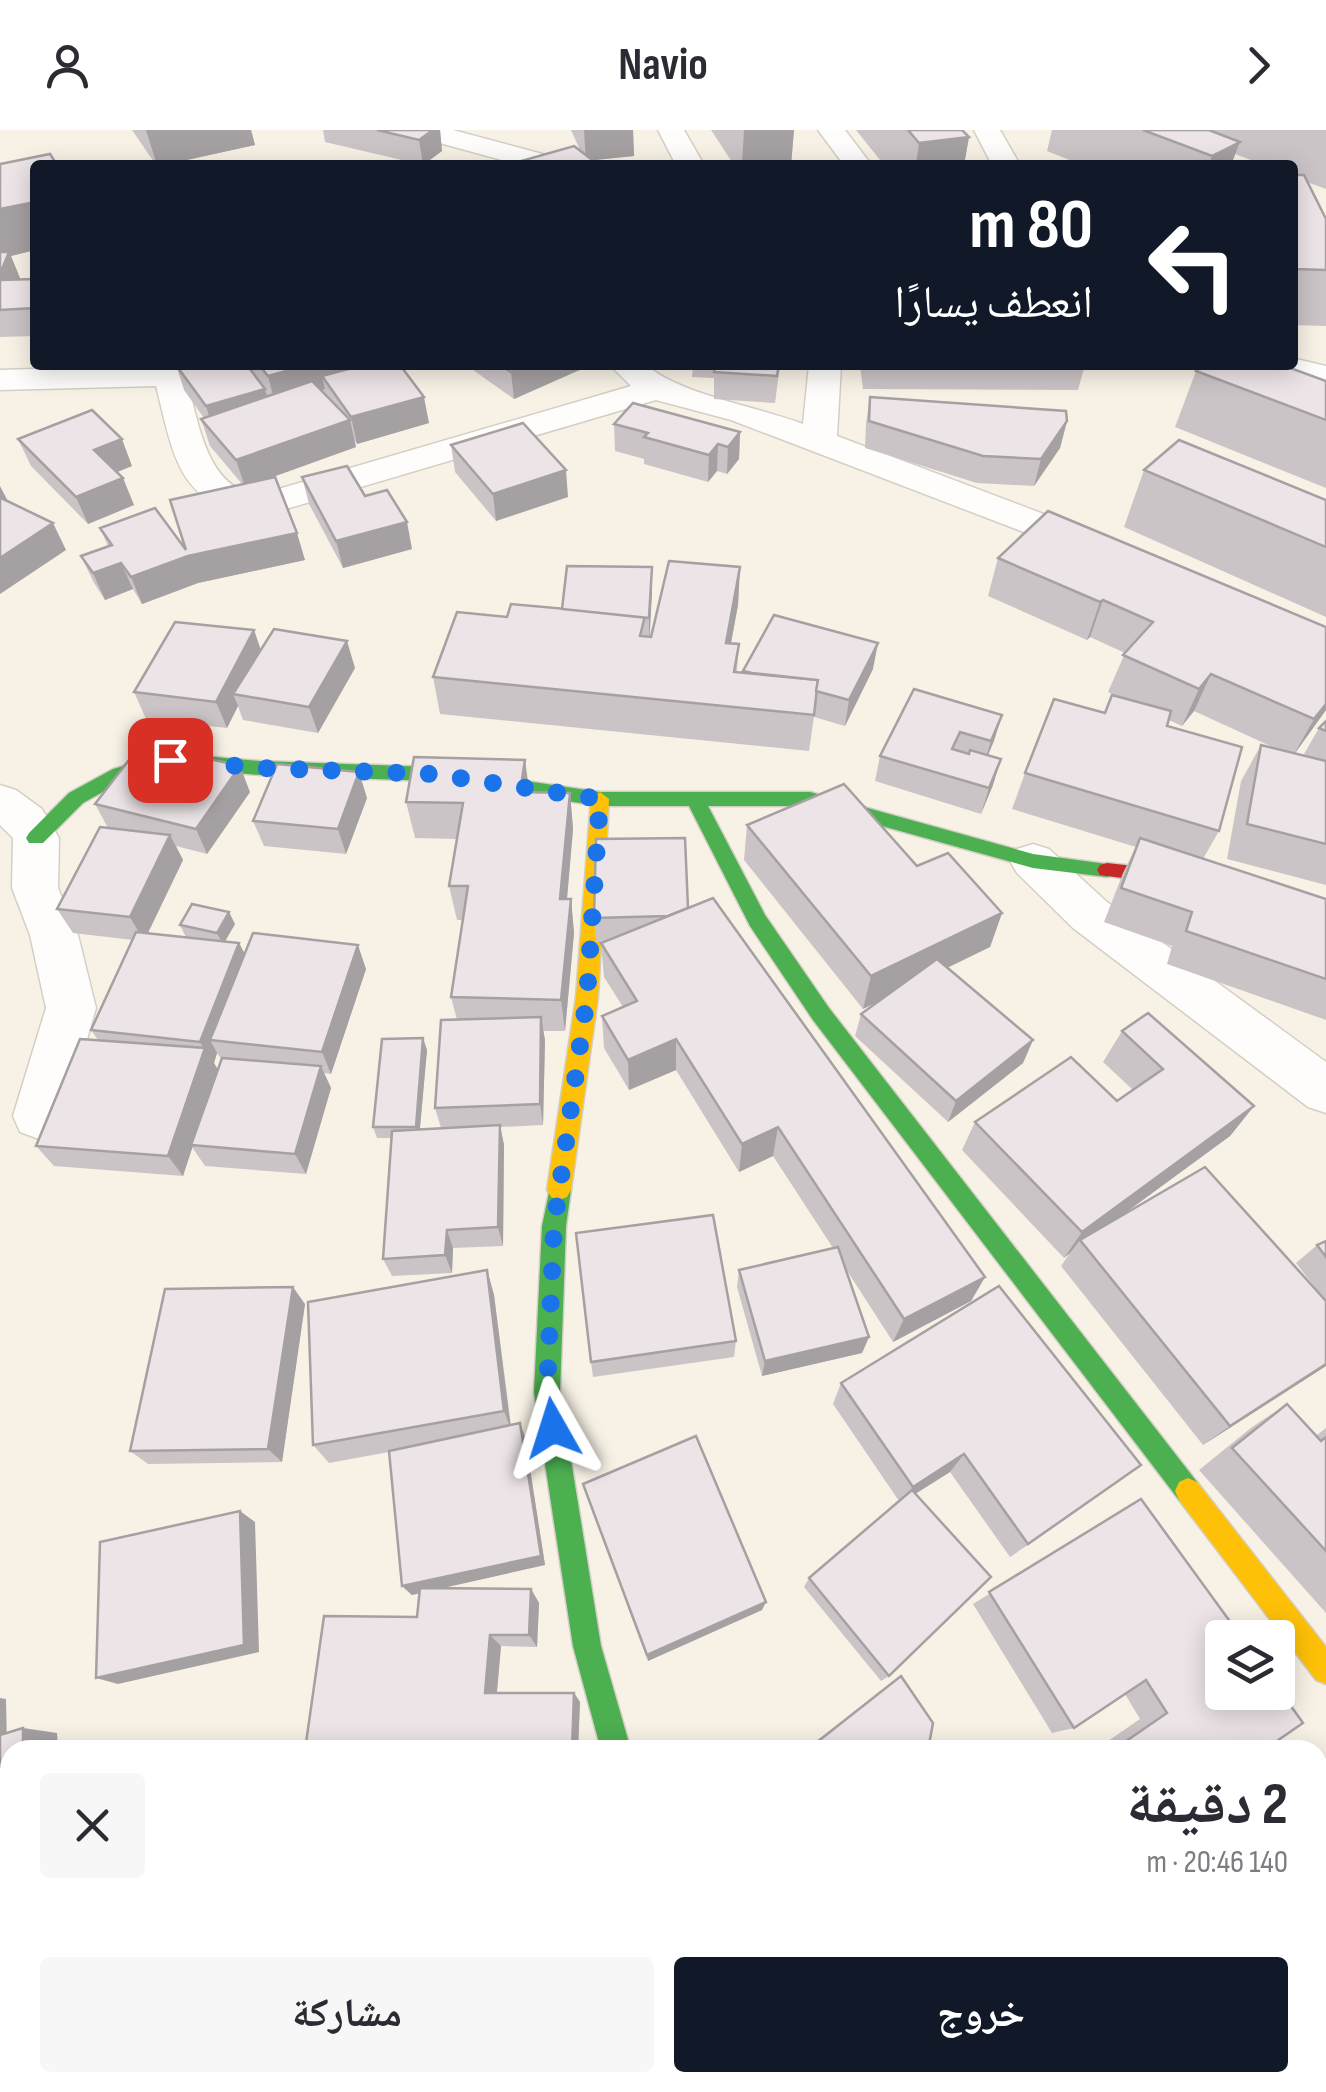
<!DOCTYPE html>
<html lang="ar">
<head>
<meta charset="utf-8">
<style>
	:root { --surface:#fff; --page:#f7f7f7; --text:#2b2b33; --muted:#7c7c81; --accent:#111827 }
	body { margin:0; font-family:"Sofia Sans Condensed","Noto Naskh Arabic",sans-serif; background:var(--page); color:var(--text); direction:rtl; height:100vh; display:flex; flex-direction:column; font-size:38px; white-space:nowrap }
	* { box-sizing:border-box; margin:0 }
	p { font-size:32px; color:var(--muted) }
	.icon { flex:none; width:55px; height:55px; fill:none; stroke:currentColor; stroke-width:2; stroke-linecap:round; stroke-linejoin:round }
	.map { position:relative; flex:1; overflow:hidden; direction:ltr }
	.drawer { position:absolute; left:0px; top:1610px; width:1328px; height:352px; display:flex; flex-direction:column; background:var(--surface); border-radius:30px 30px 0 0; box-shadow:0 5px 25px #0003; direction:rtl }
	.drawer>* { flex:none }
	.hud { position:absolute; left:30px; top:30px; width:1268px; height:210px; border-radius:10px; box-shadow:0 5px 25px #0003; direction:rtl; background:#111827; color:#fff; overflow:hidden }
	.buttons { position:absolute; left:1205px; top:1490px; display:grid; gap:20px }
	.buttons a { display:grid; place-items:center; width:90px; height:90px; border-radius:10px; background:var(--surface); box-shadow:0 5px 25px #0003; font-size:50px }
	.pin { position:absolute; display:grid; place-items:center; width:85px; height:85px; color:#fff; margin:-42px; border-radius:20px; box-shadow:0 5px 15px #0006 }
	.me { position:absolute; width:110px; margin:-55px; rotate:354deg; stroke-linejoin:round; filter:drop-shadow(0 0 8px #0008) }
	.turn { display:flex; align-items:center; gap:35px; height:210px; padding:0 40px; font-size:45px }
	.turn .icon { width:130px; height:130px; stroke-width:2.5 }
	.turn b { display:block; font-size:70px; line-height:85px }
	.round { display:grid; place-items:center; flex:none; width:105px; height:105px; border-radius:10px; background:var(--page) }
	.head { display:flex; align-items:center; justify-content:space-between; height:170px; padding:0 40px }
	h1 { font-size:60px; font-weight:700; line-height:75px }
	.action { display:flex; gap:20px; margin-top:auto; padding:20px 40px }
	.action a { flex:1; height:115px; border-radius:10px; background:var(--accent); color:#fff; font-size:40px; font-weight:700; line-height:115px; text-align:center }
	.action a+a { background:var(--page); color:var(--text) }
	header { display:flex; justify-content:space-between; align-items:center; height:130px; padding:0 40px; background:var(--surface); font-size:45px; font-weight:700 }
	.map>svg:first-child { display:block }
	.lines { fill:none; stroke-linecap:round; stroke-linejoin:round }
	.street-casing { stroke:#d4cfc5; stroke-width:3 }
	.fast-casing { stroke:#d4cfc5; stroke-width:3 }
	.slow-casing { stroke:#d4cfc5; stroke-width:3 }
	.jam-casing { stroke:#d4cfc5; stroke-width:3 }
	.street { fill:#fefdfb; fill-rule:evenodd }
	.fast { fill:#4caf50; fill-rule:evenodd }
	.slow { fill:#ffc107; fill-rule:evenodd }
	.jam { fill:#c62828; fill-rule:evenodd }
	.wall { fill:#cbc4c6; fill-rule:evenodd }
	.shaded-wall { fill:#a5a0a1 }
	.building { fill:#ece4e6; stroke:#a5a0a1; stroke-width:2.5 }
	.route { stroke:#1a73e8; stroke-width:18; stroke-dasharray:0 32.4 }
</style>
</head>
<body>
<header><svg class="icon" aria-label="forward" viewBox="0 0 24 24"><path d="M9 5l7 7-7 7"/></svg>Navio<svg class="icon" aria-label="person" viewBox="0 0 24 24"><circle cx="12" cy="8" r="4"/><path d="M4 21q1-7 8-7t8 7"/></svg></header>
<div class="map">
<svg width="1326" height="1962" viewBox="0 0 1326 1962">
	<rect width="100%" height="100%" fill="#f8f2e6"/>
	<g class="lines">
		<defs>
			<g id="street">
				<path d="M410 0H453L561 29 565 35H520L414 6Z"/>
				<path d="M658 0H684L704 35H676Z"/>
				<path d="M818 0H845L870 33 844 35Z"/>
				<path d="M974 0H1000L1020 35H992Z"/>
				<path d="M1292 228 1326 236V256L1267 242 1263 235H1292Z"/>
				<path d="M165 235H243L239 242 187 251C199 293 206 358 258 365L631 256 610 235H646C681 265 756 276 803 294L809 235H841L837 306 1115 411 1121 419 1115 427 1102 431 1089 427 731 290 656 270 259 387C177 375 174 326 156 256L0 260V240Z"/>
				<path d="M0 655 16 660 42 679 59 708 58 758 78 805 96 878 65 986 58 1002 39 1009 20 1002 13 986 46 878 30 805 12 758 13 708 0 695Z"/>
				<path d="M1033 714 1049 719 1107 772 1326 932V983L1308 977 1073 798 1017 743 1010 731 1017 719Z"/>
				<path d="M575 1952H653L652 1962H574Z"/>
				<path d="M804 1952H882L884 1962H806Z"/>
			</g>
			<g id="fast">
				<path d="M170 623 260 631 433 637 600 662H810L1033 724 1114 735 1117 740 1114 745 1107 747 1033 738 810 676H708L765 785 829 878 1197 1352 1201 1361 1197 1370 1188 1374 1179 1370 813 890 750 796 689 676H600L433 651 260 645 170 637 126 649 83 673 43 713H29L26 708 29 703 69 663 113 639Z"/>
				<path d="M559 1050 567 1053 571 1060 566 1096 560 1262 601 1516 631 1620H601L573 1516 534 1262 542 1096 551 1053Z"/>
			</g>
			<g id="slow">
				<path d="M600 662 609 669 598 867 571 1060 567 1067 559 1070 551 1067 547 1060 576 867 591 669Z"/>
				<path d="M1188 1348 1197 1352 1326 1517V1554L1316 1550 1179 1370 1175 1361 1179 1352Z"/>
			</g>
			<path id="jam" d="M1107 733 1216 745 1326 776V792L1216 761 1100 745 1097 740 1100 735Z"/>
		</defs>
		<use href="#street" class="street-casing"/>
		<use href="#fast" class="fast-casing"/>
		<use href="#slow" class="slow-casing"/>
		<use href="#jam" class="jam-casing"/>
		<use href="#street" class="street"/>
		<use href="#fast" class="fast"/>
		<use href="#slow" class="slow"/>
		<use href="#jam" class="jam"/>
	</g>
	<g class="wall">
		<path d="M132 0H251L255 15 164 35H156Z"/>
		<path d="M323 0H440L442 21 423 35 325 12Z"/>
		<path d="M571 0H633L634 26 593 30 581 22Z"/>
		<path d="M711 0H794L791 35H734Z"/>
		<path d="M856 0H962L969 7 964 35H884Z"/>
		<path d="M1052 0H1326V59L1307 52 1326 89V196L1292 195V35H1264L1235 24 1231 35H1082L1047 21Z"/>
		<path d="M0 34 35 35V120L11 126 20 149H35V206L0 207Z"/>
		<path d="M176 235H400L429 293 357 314 354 310 356 317 270 348 305 430 198 453 142 474 133 459 105 470 94 453 81 426 108 416 100 398 186 420 242 354 210 316 201 289 204 288 184 260Z"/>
		<path d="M466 235H584V238L514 269Z"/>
		<path d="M693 235H780L775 273 714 269V248L692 247Z"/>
		<path d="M860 235H1085L1078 260 863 259Z"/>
		<path d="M1196 241 1326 251V358L1175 297Z"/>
		<path d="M870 267 1067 291 1060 318 1034 356 977 353 865 318 866 293Z"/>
		<path d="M614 294 740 302 739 329 727 344 717 341 708 352 644 334V329L615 321Z"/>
		<path d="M18 309 132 336 117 342 134 375 88 394 31 336Z"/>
		<path d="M451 315 568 367 496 391 455 342Z"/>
		<path d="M1144 340 1326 370V487L1124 397Z"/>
		<path d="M302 347 365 366 412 419 343 438 309 374Z"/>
		<path d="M1048 381 1326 580 1295 623 1308 626 1304 624 1319 598 1326 591V755L1227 729 1241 651 1261 615 1277 619 1194 581 1182 596 1169 590 1167 596 1219 701 1203 729 1326 769V890L1167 834 1172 816 1104 792 1123 743 1136 717 1012 679 1025 643 1105 583 1112 565 1116 566 1108 562 1125 523 1090 507 1087 510 988 466 998 428Z"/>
		<path d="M652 437 650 507 740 437 738 475 731 514H739L737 542 873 539 845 596 814 587 809 621 440 584 433 547 507 487 562 479Z"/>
		<path d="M254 500 261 520 355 538 318 603 243 590 238 576 227 598 146 589 134 562Z"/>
		<path d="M1002 585 988 625 993 655 981 684 875 651 880 626Z"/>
		<path d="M250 662 207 724 176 716 183 730 148 803 186 807 180 795 235 794 225 811 239 813 245 824 366 839 331 944 324 943 331 958 306 1044 205 1036 192 1017 183 1046 54 1036 36 1016 98 910 91 900 133 810 73 803 57 779 108 698 95 674ZM217 923 222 930 218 940 214 933Z"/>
		<path d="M529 663H570L573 699 567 769H571L574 803 565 901H543L545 910 543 995 500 997 504 1015 503 1116 453 1118 452 1143 392 1146 383 1129 391 1008H377L373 997 423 908 427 920 420 999 441 998 435 978 457 890 451 867 463 790H457L449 756 457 709 415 708 406 672Z"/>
		<path d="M367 668 346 724 264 716 253 691Z"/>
		<path d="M747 695 917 736 1002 783 990 817 947 837 1033 910 1023 933 948 992 855 906 861 884 880 870 863 879 744 730Z"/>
		<path d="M688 778 985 1147 971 1171 893 1212 844 1136 869 1207 862 1223 762 1246 737 1157 739 1140 833 1118 773 1026 739 1042 676 940 629 960 604 918 602 886 623 877 604 847 601 813 606 811 596 812 594 788Z"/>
		<path d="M1122 901 1254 976 1230 1006 1119 1087 1320 1164 1296 1133 1317 1115 1326 1111V1236L1203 1315 1061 1136 1070 1123 1064 1128 962 1020 975 992 1117 971 1133 960 1103 932Z"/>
		<path d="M487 1140 494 1165 511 1295 525 1307 545 1435 440 1458 531 1459 539 1473 537 1517 501 1516 497 1563H574L580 1572 578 1620H305L417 1487 419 1463 412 1465 402 1456 389 1322 329 1333 313 1315Z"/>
		<path d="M305 1174 282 1332 148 1334 130 1321Z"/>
		<path d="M736 1211 734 1227 593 1247 591 1232Z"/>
		<path d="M841 1253 1141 1335 1010 1427 950 1342 916 1363 889 1546 881 1551 804 1457 809 1448 899 1371 833 1274Z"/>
		<path d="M1287 1274 1317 1305 1326 1298V1483L1199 1340 1252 1297Z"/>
		<path d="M583 1354 762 1480 648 1531 586 1365Z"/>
		<path d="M1141 1369 1264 1620H1095L1140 1589 1125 1564 1074 1598 1052 1603 973 1474Z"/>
		<path d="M901 1546 928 1620H805L889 1554Z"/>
		<path d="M1326 1657V1848L1318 1854V1661Z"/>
		<path d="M1326 1869V1962H1289L1283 1952H1318V1876Z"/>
	</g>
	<g class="shaded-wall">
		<path d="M146 0H251L255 15 164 35H157Z"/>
		<path d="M433 0H440L442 21 423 35 419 10Z"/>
		<path d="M584 0H633L634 26 586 31Z"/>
		<path d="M744 0H794L791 35H742Z"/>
		<path d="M969 7 964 35H916L919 13Z"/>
		<path d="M1240 12 1231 35H1209L1212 26Z"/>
		<path d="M35 72V120L11 126 20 148 9 177 0 157V79Z"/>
		<path d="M308 235H369L322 246 325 259 275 273 268 246Z"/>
		<path d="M528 235H584V238L514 269 511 242Z"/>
		<path d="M265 259 273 286 214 303 206 276Z"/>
		<path d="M424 267 429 293 357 314 351 287Z"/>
		<path d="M350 290 356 317 245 357 236 330Z"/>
		<path d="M1067 291 1060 318 1034 356 1041 329Z"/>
		<path d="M740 302 739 329 727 344 728 317Z"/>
		<path d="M122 309 132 336 105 347 94 320Z"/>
		<path d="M718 314 717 341 708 352 709 325Z"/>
		<path d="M566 340 568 367 496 391 493 364Z"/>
		<path d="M123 348 134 375 88 394 76 367Z"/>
		<path d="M0 356 12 379 0 384Z"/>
		<path d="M407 392 412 419 343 438 336 411Z"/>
		<path d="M53 393 66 420 0 464V428Z"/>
		<path d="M297 403 305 430 198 453 142 474 131 447 188 426Z"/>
		<path d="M121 433 133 459 105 470 93 443Z"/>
		<path d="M652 437V464L649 514V488Z"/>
		<path d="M740 437 738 475 724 550 726 513Z"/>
		<path d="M1103 470 1090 507 1087 510 1100 472Z"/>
		<path d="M254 500 263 527 233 564 238 576 227 598 216 572Z"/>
		<path d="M347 511 355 538 318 603 309 577Z"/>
		<path d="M878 513 873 539 845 596 849 570Z"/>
		<path d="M1211 544 1194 581 1182 596 1199 559Z"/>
		<path d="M1326 574V580L1293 626 1314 589Z"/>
		<path d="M1002 585 994 611 983 637 991 611Z"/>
		<path d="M1001 629 993 655 981 684 989 658Z"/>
		<path d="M525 630 530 666 520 662Z"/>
		<path d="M240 636 250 662 207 724 196 699Z"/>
		<path d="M359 642 367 668 346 724 338 699Z"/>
		<path d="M570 663 573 699 564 803 560 769Z"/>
		<path d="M170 705 183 730 144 811 130 787Z"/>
		<path d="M571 769 574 803 565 901 561 870Z"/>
		<path d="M229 782 235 794 223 815 217 803Z"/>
		<path d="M1002 783 990 817 863 879 871 846Z"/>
		<path d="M239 813 251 836 210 910 217 923 214 933 218 940 183 1046 168 1026 204 919 200 912Z"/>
		<path d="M358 815 366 839 331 944 322 922Z"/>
		<path d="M541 887 545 910 543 995 540 974Z"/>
		<path d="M423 908 427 920 419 1008 416 997Z"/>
		<path d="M676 909V940L629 960 628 930Z"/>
		<path d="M1033 910 1023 933 948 992 956 971Z"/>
		<path d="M321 936 331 958 306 1044 295 1024Z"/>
		<path d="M1254 976 1230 1006 1083 1114 1080 1110 1070 1123 1064 1128 1082 1102Z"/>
		<path d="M500 995 504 1015 503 1116 498 1097Z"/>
		<path d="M778 997 773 1026 739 1042 742 1014Z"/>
		<path d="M447 1100 453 1118 452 1143 445 1125Z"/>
		<path d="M487 1140 494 1165 511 1300 504 1281Z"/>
		<path d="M985 1147 971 1171 893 1212 904 1189Z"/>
		<path d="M293 1157 305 1174 282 1332 268 1319Z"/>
		<path d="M869 1207 862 1223 762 1246 765 1231Z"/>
		<path d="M1326 1234V1236L1203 1315 1230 1296Z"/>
		<path d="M520 1293 525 1307 545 1435 412 1465 402 1456Z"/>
		<path d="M964 1324 950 1342 901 1373 913 1357Z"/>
		<path d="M1141 1335 1118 1352 1010 1427 1028 1414Z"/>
		<path d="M240 1381 255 1392 259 1522 118 1554 96 1548Z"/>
		<path d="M531 1459 539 1473 537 1517 529 1505Z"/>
		<path d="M766 1472 762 1480 648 1531 647 1525Z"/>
		<path d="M490 1505 501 1516 496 1571 485 1563Z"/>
		<path d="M574 1563 580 1572 578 1620H572Z"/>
		<path d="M0 1568 6 1569 7 1618H0Z"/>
		<path d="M23 1598 57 1603 58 1620H23Z"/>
		<path d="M10 1734V1743L0 1746V1738Z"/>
		<path d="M558 1952H565L564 1962H558Z"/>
	</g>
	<g class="building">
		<path d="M377 0H433L419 10Z"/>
		<path d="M908 0H962L969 7 919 13Z"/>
		<path d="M1143 0H1209L1240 12 1212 26Z"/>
		<path d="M574 16 599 35H507Z"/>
		<path d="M50 24 57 35H35V72L0 79V34Z"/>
		<path d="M1292 45H1304L1326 89V140L1296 139 1292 131Z"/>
		<path d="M0 122H9L0 144Z"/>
		<path d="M35 149V178L0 180V150Z"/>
		<path d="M176 235H247L265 259 206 276Z"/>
		<path d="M259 235H308L268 246Z"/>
		<path d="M363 235H400L424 267 351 287 322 246Z"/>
		<path d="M500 235H528L511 242Z"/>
		<path d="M716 235H779L777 246 714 242Z"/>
		<path d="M1202 235H1282L1326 251V290L1196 241Z"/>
		<path d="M312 251 350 290 236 330 201 289Z"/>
		<path d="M870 267 1066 281 1067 291 1041 329 983 326 869 291Z"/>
		<path d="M633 273 740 302 728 317 718 314 709 325 644 307 648 303 614 294Z"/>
		<path d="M92 280 122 309 94 320 123 348 76 367 18 309Z"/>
		<path d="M523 293 566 340 493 364 451 315Z"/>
		<path d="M1179 310 1326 370V417L1144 340Z"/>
		<path d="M347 336 365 366 387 360 407 392 336 411 302 347Z"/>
		<path d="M275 347 297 403 188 426 131 447 121 433 93 443 81 426 112 415 100 398 155 378 186 420 170 370Z"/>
		<path d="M1 368 53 393 0 428V369Z"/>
		<path d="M1048 381 1326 497V574L1314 589 1211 544 1199 559 1123 525 1153 492 1103 470 1100 472 998 428Z"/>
		<path d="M669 431 740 437 726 513 739 514 734 542 818 550 814 585 433 547 457 482 507 487 511 474 645 486 640 506 651 507Z"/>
		<path d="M567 436 652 437 649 488 562 479Z"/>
		<path d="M774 485 878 513 849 570 816 561 818 550 752 543 743 541Z"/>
		<path d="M175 492 254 500 216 572 134 562Z"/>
		<path d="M274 499 347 511 309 577 233 564Z"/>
		<path d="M914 559 1002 585 991 611 960 602 952 619 969 624 970 620 1001 629 989 658 880 626Z"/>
		<path d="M1112 565 1171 581 1167 596 1242 617 1219 701 1025 643 1054 569 1105 583Z"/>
		<path d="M1326 591V601L1319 598Z"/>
		<path d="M142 613 240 636 196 699 95 674Z"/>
		<path d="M1261 615 1326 631V714L1247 694Z"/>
		<path d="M414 627 525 630 520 662 570 663 560 769H571L561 870 451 867 468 756H449L463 673 406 672Z"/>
		<path d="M277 634 359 642 338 699 253 691Z"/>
		<path d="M844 654 917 736 948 723 1002 783 871 846 747 695Z"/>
		<path d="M100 697 170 705 130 787 57 779Z"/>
		<path d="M685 708 688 778 668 786 594 788 596 709Z"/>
		<path d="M1140 708 1326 769V849L1186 801 1192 782 1121 758Z"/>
		<path d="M713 768 985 1147 904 1189 778 997 742 1014 676 909 628 930 602 886 637 871 601 813Z"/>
		<path d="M192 774 229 782 217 803 180 795Z"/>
		<path d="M136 802 239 813 200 912 91 900Z"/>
		<path d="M253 803 358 815 322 922 210 910Z"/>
		<path d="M937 829 1033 910 956 971 861 884Z"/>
		<path d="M1148 883 1254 976 1082 1102 975 992 1071 927 1117 971 1163 939 1122 901Z"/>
		<path d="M541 887 540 974 435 978 441 890Z"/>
		<path d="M423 908 416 997H373L382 909Z"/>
		<path d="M80 909 205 918 168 1026 36 1016Z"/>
		<path d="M222 928 321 936 295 1024 191 1015Z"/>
		<path d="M500 995 498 1097 447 1100 445 1125 383 1129 392 1001Z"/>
		<path d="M1205 1037 1326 1171V1234L1230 1296 1080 1110Z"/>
		<path d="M713 1085 736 1211 591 1232 576 1103Z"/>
		<path d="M1326 1111V1127L1317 1115Z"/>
		<path d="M838 1117 869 1207 765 1231 739 1140Z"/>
		<path d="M487 1140 504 1281 313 1315 308 1172Z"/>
		<path d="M999 1156 1141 1335 1028 1414 964 1324 913 1357 841 1253Z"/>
		<path d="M293 1157 268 1319 130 1321 165 1159Z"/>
		<path d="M1287 1274 1321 1311 1326 1307V1421L1232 1318Z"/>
		<path d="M520 1293 541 1426 402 1456 389 1321Z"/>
		<path d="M696 1306 766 1472 647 1525 583 1354Z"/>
		<path d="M912 1360 991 1447 889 1546 809 1448Z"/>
		<path d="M1141 1369 1242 1508H1222V1562H1278V1558L1303 1593 1264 1620H1122L1119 1616 1167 1583 1146 1550 1074 1598 989 1462Z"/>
		<path d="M240 1381 244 1515 96 1548 100 1412Z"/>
		<path d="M420 1458 531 1459 529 1505H490L485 1563H574L572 1620H305L324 1486 417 1487Z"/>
		<path d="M901 1546 933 1593 928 1620H807Z"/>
		<path d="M23 1598V1620H10V1734L0 1738V1605Z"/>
		<path d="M1326 1671V1848L1318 1854V1676Z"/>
		<path d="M1326 1912V1962H1319L1313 1952H1318V1919Z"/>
		<path d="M352 1952H558V1962H351Z"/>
		<rect x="650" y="1952" width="140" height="10"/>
		<path d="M879 1952H1133L1132 1962H885Z"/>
	</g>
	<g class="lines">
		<path class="route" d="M170 630 260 638 433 644 600 669 587 867 554 1096 547 1262 553 1298"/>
	</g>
</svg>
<div class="buttons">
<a><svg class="icon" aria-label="layers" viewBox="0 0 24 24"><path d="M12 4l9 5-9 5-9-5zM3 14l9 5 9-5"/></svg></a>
</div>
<div class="pin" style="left:170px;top:630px;background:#d93025"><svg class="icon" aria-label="arrive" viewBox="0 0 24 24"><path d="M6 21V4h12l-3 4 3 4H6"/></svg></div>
<svg class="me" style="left:553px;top:1298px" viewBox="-20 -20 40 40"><path d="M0-17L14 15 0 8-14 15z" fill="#1a73e8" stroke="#fff" stroke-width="4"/></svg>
<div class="hud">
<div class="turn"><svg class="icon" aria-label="left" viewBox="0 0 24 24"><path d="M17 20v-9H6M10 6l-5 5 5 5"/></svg><div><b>80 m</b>انعطف يسارًا</div></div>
</div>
<section class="drawer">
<div class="head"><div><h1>2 دقيقة</h1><p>140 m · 20:46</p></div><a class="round"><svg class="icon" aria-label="close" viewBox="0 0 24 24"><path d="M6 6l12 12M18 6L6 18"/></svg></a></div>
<div class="action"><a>خروج</a><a>مشاركة</a></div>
</section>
</div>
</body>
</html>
